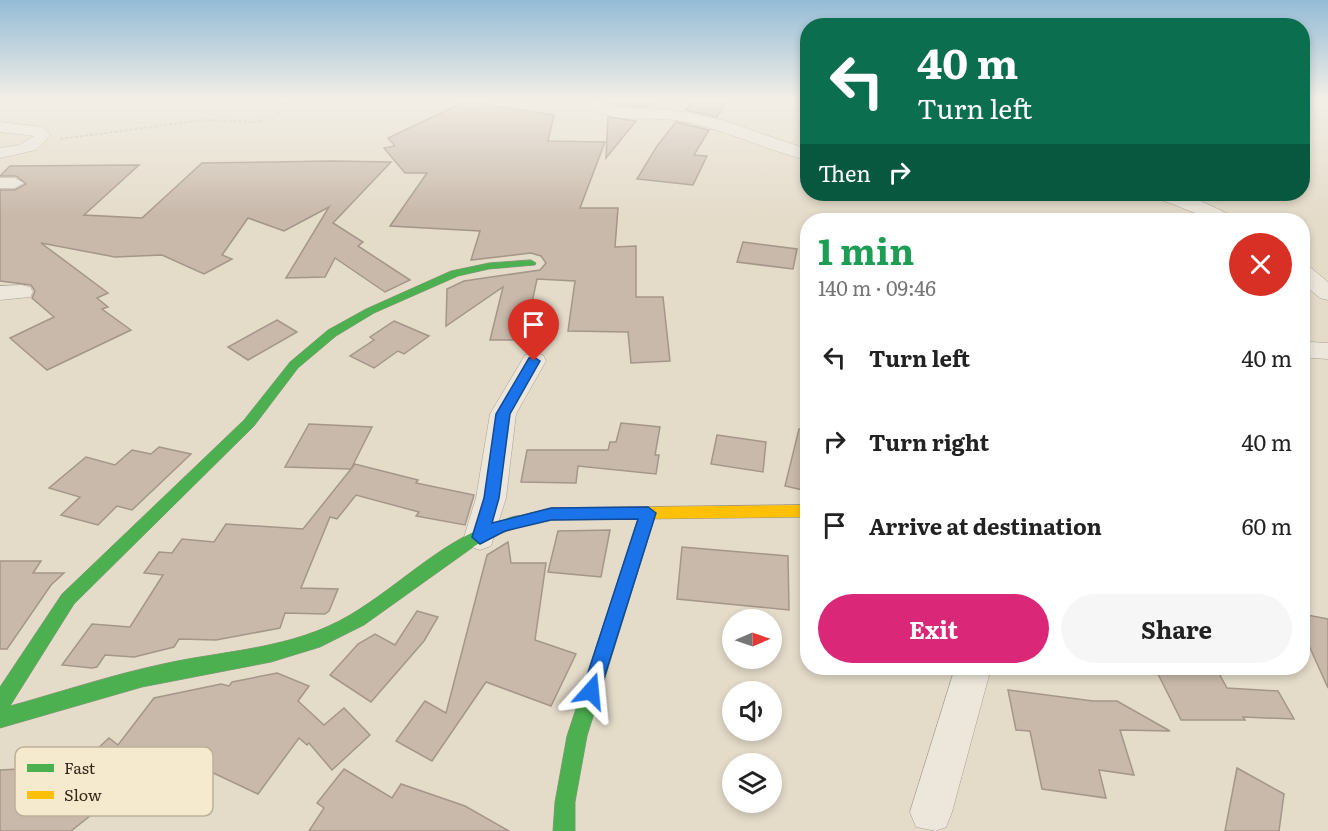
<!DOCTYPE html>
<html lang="en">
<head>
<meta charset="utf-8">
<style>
	:root { --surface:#fff; --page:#f6f6f6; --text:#222; --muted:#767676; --accent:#db2777 }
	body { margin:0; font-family:Literata,serif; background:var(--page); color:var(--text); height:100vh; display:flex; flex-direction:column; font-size:22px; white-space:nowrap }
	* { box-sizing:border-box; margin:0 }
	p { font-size:20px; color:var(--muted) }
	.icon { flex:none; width:33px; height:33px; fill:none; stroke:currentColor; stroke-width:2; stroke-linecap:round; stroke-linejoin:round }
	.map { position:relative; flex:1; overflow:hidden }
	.drawer { position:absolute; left:800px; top:213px; width:510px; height:462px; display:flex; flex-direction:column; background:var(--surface); border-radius:24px; box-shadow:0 3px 9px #0003 }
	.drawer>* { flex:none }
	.banner { position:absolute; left:800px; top:18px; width:510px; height:183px; border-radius:24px; box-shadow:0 3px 9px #0003; background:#0b6e4f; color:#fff; overflow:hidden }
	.needle { width:39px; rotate:88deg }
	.fabs { position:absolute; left:722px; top:609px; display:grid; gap:12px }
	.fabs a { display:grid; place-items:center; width:60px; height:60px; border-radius:50%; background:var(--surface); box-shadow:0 3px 9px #0003; font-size:30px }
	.pin { position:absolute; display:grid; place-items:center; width:51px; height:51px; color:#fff; margin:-62px -26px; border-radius:50% 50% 50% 0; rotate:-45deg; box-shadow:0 0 6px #0007 }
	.pin .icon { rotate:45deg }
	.me { position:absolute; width:66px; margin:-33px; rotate:18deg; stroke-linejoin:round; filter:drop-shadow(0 0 4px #0008) }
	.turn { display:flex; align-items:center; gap:21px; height:126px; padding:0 18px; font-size:27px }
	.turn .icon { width:78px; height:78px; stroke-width:2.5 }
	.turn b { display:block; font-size:42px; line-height:51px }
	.then { display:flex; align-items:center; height:57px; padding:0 18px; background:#0003; gap:12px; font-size:22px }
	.round { display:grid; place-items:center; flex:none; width:63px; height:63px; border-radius:32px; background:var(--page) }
	.summary { display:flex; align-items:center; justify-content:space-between; height:102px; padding:0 18px }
	h1 { font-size:36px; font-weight:700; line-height:45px; color:#1e9e55 }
	.action { display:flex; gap:12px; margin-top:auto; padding:12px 18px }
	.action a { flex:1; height:69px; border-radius:36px; background:var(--accent); color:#fff; font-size:24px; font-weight:700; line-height:69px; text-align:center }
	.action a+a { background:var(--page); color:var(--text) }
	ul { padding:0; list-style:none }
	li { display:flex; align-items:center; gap:18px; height:84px; padding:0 18px }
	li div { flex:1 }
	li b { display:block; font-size:22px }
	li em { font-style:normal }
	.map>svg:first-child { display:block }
	.building { fill:#c8b9aa; stroke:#a49689; stroke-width:1.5 }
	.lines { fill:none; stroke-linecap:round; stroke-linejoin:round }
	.street-casing { stroke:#a9a093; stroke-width:1 }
	.fast-casing { stroke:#988f83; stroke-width:1 }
	.slow-casing { stroke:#988f83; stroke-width:1 }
	.path { stroke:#c4bdb2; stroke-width:2; stroke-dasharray:3 2; stroke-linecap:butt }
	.street { fill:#ece6db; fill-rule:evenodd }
	.fast { fill:#4caf50; fill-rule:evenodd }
	.slow { fill:#ffc107; fill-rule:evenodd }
	.route { fill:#1a73e8; stroke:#114b97; stroke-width:1.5 }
	.key { fill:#f6eace; stroke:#bdb099; stroke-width:1.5 }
	.key-label { font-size:16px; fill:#37281c }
</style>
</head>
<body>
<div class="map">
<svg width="1328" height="831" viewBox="0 0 1328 831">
	<rect width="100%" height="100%" fill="#e4dbc9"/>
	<g class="building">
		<path d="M653 100 647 107 621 106 609 101Z"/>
		<path d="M694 100H727L717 117 686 110Z"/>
		<path d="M466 101 554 115 548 141 605 142 580 208H618L615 247 636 246V297H663L670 361 631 363 628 332 568 331 575 281 537 279 524 340H490L503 287 446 326 447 289 464 281 540 270 546 263 541 256 531 253 471 260 480 231 390 226 427 173H405L384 148 395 146 388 138Z"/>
		<path d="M608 117 636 121 606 158Z"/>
		<path d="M676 122 709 130 694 155 707 156 693 185 637 179 657 146Z"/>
		<path d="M332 161 391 162 333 223 363 242 358 246 410 280 385 292 335 258 325 277 286 278 329 207 284 231 248 218 222 255 232 259 204 274 162 255 115 257 41 243 108 293 97 298 108 307 102 309 131 330 47 370 10 338 54 317 32 298 35 291 31 285 0 281V190H15L26 184 16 176H0L10 166 139 165 84 215 142 218 202 163Z"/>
		<path d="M743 242 797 249 793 269 737 262Z"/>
		<path d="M277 320 297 332 248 360 228 347Z"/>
		<path d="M394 321 429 336 404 354 398 351 374 368 350 356 374 340 370 337Z"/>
		<path d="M621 423 660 427 655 455H659L656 474 578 466 576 483 521 482 527 450H608L610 442H616Z"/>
		<path d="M309 424 372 427 351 469 355 464 418 480 416 483 474 495 465 525 416 516 419 512 356 495 337 519 330 517 301 588 338 589 329 611 325 614 285 613 280 628 216 640 179 639 174 647 134 657 105 655 97 667 92 668 62 665 92 624 130 627 163 575 144 573 159 552 172 553 182 539 214 542 226 524 303 529 351 469 285 467Z"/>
		<path d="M799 429 807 430V491L785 486Z"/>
		<path d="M717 435 766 442 763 472 711 464Z"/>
		<path d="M159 447 191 454 132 510 117 506 98 525 61 515 80 497 49 488 86 457 115 465 132 450 151 454Z"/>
		<path d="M610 530 601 577 548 572 558 531Z"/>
		<path d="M508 542 511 563H546L535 640 576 654 551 706 486 682 432 761 396 741 425 701 446 713 487 555Z"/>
		<path d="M682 547 788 556 789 610 677 599Z"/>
		<path d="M0 561H41L33 573H64L51 585 7 649H0Z"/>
		<path d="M417 611 438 617 424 641 371 702 330 675 358 644 375 634 395 645Z"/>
		<path d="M1302 614 1328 619V688L1302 630Z"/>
		<path d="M1155 668H1216L1227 688 1278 691 1294 719 1243 717 1245 720H1181Z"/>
		<path d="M277 673 309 686 298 701 324 725 344 708 370 735 332 770 309 743 307 745 299 738 258 794 173 754 141 785 118 764 91 790 101 807 71 831H0V770L79 766 109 738 118 745 154 698 221 684 229 686 232 682Z"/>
		<path d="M1008 690 1093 701H1117L1170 731 1120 730 1134 775 1099 770 1106 798 1042 789 1030 731 1016 730Z"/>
		<path d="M1237 768 1284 794 1279 831H1225Z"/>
		<path d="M344 769 392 798 401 784 465 806 509 831H309L324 808 317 803Z"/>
	</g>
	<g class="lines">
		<defs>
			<g id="street">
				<path d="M583 100H602L620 108 674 110 722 120 807 149V160C762 149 721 127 675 120 646 116 605 126 583 100Z"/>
				<path d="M0 122 42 127 51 135 36 150 0 158V148L19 145 34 136 0 132Z"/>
				<path d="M0 178H15L24 183 15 188H0Z"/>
				<path d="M1151 194 1188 195 1233 216 1236 220C1206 223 1183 205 1153 198Z"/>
				<path d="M1302 266 1310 267 1328 282V300L1320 298 1302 283Z"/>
				<path d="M22 285 30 287 33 292 30 297 0 300V286Z"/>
				<path d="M1311 342 1328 343V359L1313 358 1302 361V345Z"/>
				<path d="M534 353 543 355 546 361 516 414 506 498 491 546 480 550 469 546 464 537 476 498 490 414 525 355Z"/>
				<path d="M955 668H991L952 812 946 827 936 831 916 827 910 812Z"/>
			</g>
			<g id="fast">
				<path d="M531 260 536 263 535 265 489 269 458 276 374 313 336 336 298 368 254 426 74 604 10 706C61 692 111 675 163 664 226 650 293 649 350 615 402 584 445 537 504 520 511 517 518 514 525 517L528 521 525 525 499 534 476 545 364 625 320 647 271 662 142 687 0 728V687L62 594 244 420 290 362 328 330 366 309 451 271 489 263Z"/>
				<path d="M648 507 653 509 656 513 587 736 575 802V831H553L555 802 567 736 640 513 643 509Z"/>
			</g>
			<path id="slow" d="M807 505V517L551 520 520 527 515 525 512 521 515 517 551 508Z"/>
		</defs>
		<use href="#street" class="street-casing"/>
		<use href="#fast" class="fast-casing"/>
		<use href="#slow" class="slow-casing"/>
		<path class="path" d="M60 139 205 120 258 122 276 116 288 106 286 100"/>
		<use href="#street" class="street"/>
		<use href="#fast" class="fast"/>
		<use href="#slow" class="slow"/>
	</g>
	<linearGradient id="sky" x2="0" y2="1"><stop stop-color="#94bcd6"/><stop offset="0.46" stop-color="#f3efe7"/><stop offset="1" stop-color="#f3efe7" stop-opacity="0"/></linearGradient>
	<rect width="1328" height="216" fill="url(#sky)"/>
	<path class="route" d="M534 357 540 361 510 414 499 498 492 523 551 508 648 507 656 513 600 691 598 698 591 700 584 698 582 691 638 519 551 520 505 531 480 544 472 537 484 498 496 414 529 358Z"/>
	<rect x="15" y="747" width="198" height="69" rx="9" class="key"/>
	<rect x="27" y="764" width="27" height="8" fill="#4caf50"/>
	<rect x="27" y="791" width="27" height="8" fill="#ffc107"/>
	<g class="key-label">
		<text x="64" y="774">Fast</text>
		<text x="64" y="801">Slow</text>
	</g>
</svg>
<div class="fabs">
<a><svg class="needle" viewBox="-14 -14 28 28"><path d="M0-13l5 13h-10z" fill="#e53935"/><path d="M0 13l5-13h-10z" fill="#767676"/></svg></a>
<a><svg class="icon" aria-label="sound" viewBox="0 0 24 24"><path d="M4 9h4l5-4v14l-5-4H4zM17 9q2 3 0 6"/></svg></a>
<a><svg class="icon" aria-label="layers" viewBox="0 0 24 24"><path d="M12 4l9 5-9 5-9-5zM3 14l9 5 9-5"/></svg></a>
</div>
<div class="pin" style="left:534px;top:361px;background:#d93025"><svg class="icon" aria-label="arrive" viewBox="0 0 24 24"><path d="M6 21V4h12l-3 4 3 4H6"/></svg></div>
<svg class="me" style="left:591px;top:691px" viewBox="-20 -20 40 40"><path d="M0-17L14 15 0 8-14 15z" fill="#1a73e8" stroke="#fff" stroke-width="4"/></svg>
<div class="banner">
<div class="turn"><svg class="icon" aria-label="left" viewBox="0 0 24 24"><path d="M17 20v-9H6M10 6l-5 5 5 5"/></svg><div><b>40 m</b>Turn left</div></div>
<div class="then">Then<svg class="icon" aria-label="right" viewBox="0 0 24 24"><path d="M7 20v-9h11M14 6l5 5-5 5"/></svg></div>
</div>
<section class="drawer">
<div class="summary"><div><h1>1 min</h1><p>140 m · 09:46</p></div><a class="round" style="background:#d93025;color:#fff"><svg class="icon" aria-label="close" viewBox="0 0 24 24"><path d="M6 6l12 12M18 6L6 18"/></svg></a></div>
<ul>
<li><svg class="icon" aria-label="left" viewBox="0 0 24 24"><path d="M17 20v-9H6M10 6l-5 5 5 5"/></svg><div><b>Turn left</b></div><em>40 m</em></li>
<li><svg class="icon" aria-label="right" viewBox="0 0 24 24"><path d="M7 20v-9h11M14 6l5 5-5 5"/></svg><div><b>Turn right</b></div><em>40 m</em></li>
<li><svg class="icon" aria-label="arrive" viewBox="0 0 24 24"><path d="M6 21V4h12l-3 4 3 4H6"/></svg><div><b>Arrive at destination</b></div><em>60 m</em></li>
</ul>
<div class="action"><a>Exit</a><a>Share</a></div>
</section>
</div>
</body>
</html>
